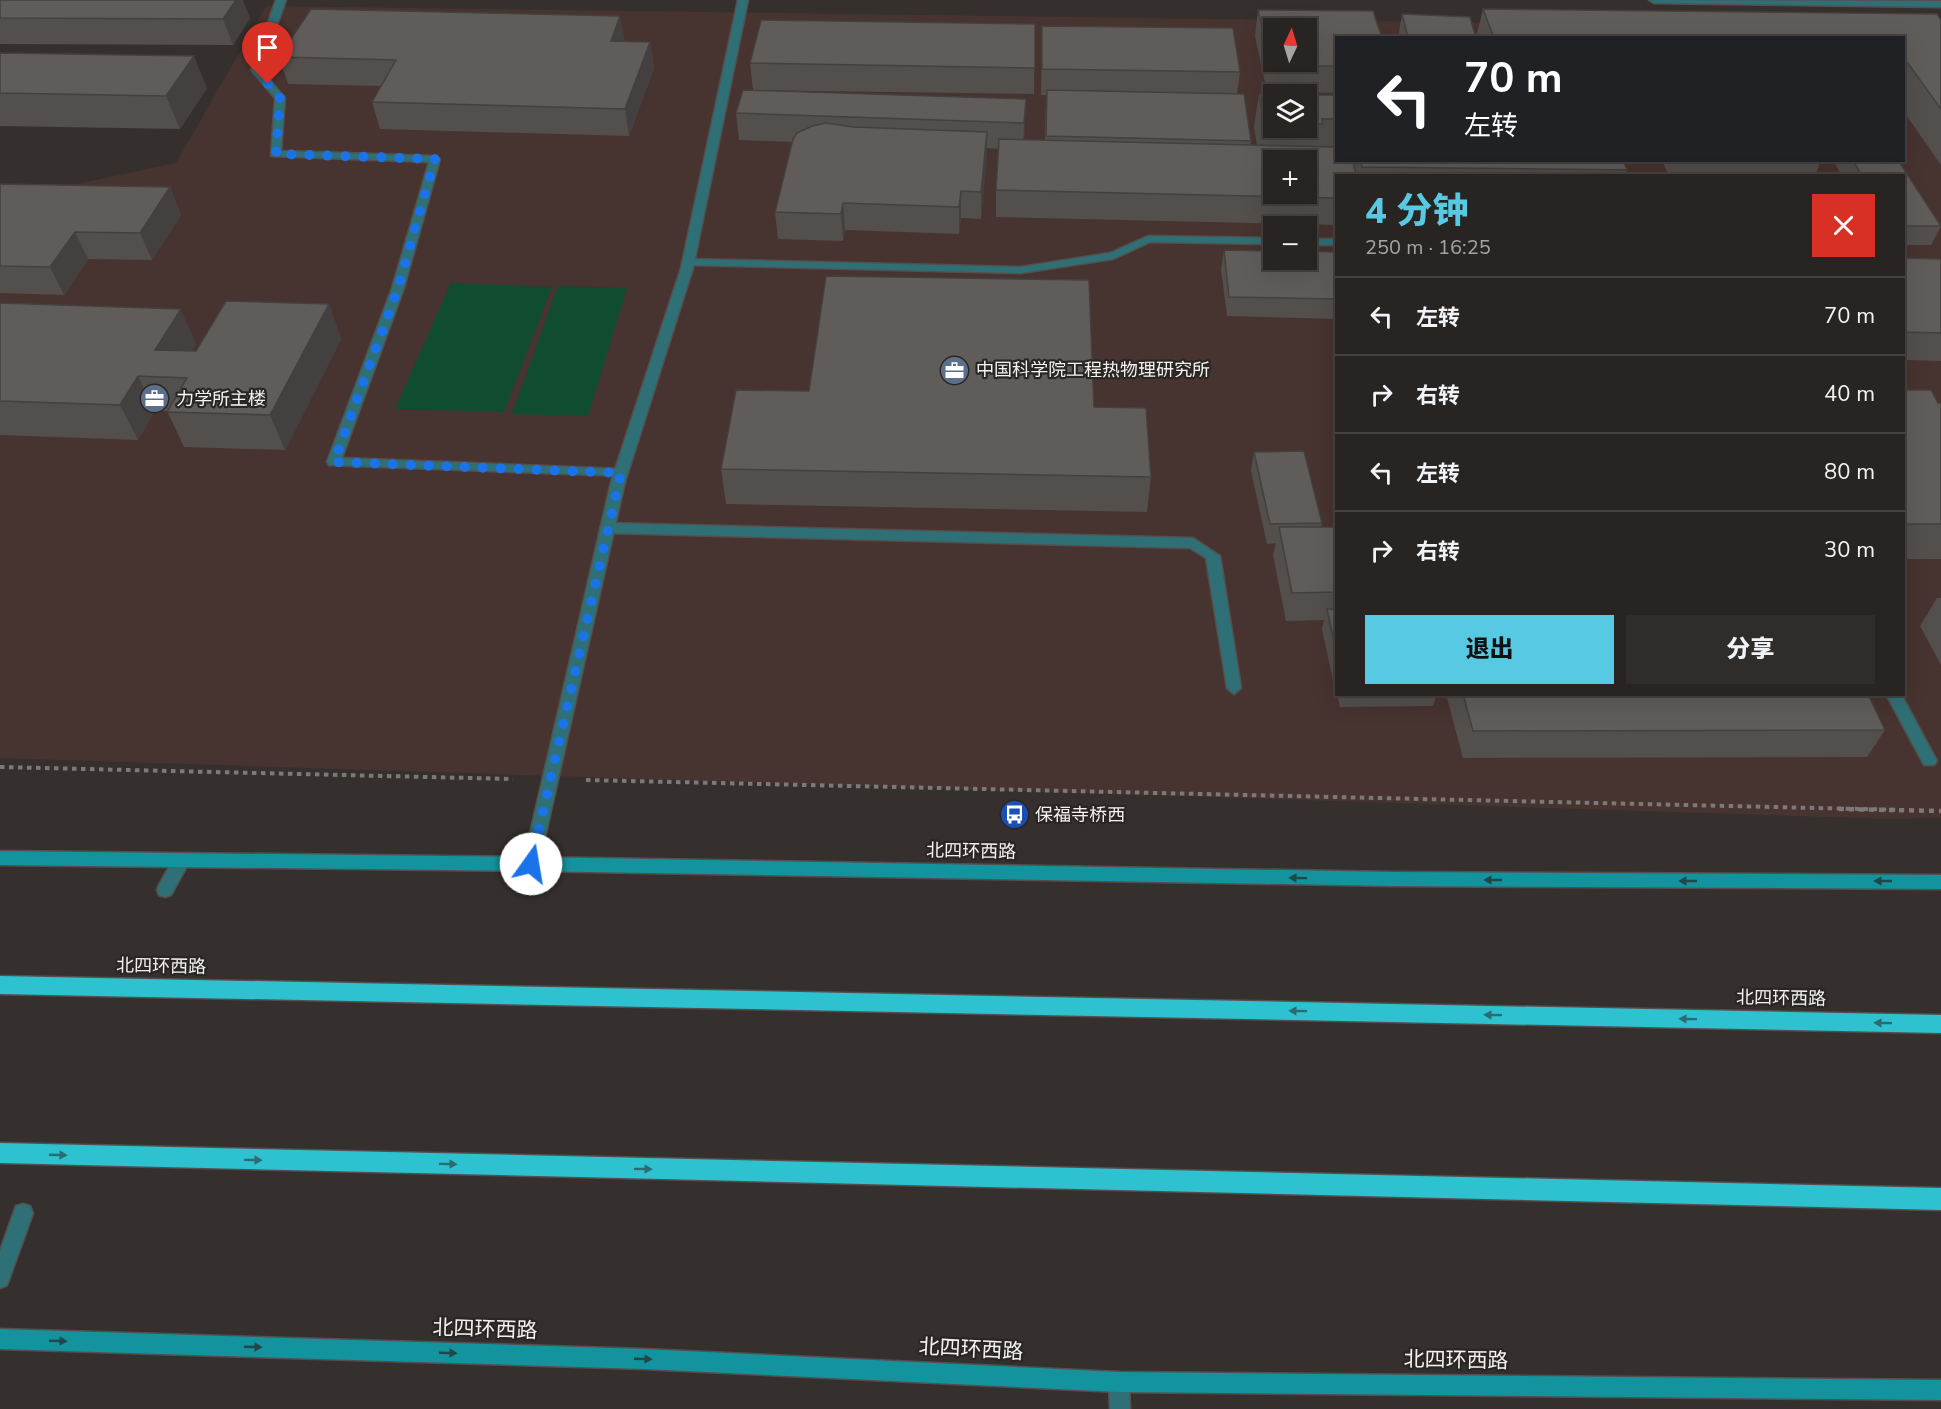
<!DOCTYPE html>
<html lang="zh">
<head>
<meta charset="utf-8">
<style>
	:root { --surface:#282422; --page:#302c2a; --text:#f1f3f6; --muted:#a5a4a5; --line:#444140; --accent:#58c9e3 }
	body { margin:0; font-family:"Nunito Sans","Noto Sans SC",sans-serif; background:var(--page); color:var(--text); height:100vh; display:flex; flex-direction:column; font-size:22px; white-space:nowrap }
	* { box-sizing:border-box; margin:0 }
	p { font-size:20px; color:var(--muted) }
	.icon { flex:none; width:33px; height:33px; fill:none; stroke:currentColor; stroke-width:2; stroke-linecap:round; stroke-linejoin:round }
	.map { position:relative; flex:1; overflow:hidden }
	.panel { position:absolute; left:1335px; top:174px; width:570px; height:522px; display:flex; flex-direction:column; background:var(--surface); border-radius:0px; box-shadow:0 6px 24px #0002,0 0 0 2px var(--line) }
	.panel>* { flex:none }
	.hud { position:absolute; left:1335px; top:36px; width:570px; height:126px; border-radius:0px; box-shadow:0 6px 24px #0002,0 0 0 2px var(--line); background:#202124; color:#fff; overflow:hidden }
	.needle { width:39px; rotate:4deg }
	.tools { position:absolute; left:1263px; top:18px; display:grid; gap:12px }
	.tools a { display:grid; place-items:center; width:54px; height:54px; border-radius:0px; background:var(--surface); box-shadow:0 6px 24px #0002,0 0 0 2px var(--line); font-size:30px }
	.pin { position:absolute; display:grid; place-items:center; width:51px; height:51px; color:#fff; margin:-62px -26px; border-radius:50% 50% 50% 0; rotate:-45deg; box-shadow:0 0 6px #0007 }
	.pin .icon { rotate:45deg }
	.me { position:absolute; width:66px; margin:-33px; rotate:13deg; stroke-linejoin:round; filter:drop-shadow(0 0 4px #0008) }
	.turn { display:flex; align-items:center; gap:21px; height:126px; padding:0 30px; font-size:27px }
	.turn .icon { width:78px; height:78px; stroke-width:2.5 }
	.turn b { display:block; font-size:42px; line-height:51px }
	.round { display:grid; place-items:center; flex:none; width:63px; height:63px; border-radius:0px; background:var(--page) }
	.head { display:flex; align-items:center; justify-content:space-between; height:102px; padding:0 30px }
	h1 { font-size:36px; font-weight:800; line-height:45px; color:var(--accent) }
	.cta { display:flex; gap:12px; margin-top:auto; padding:12px 30px }
	.cta a { flex:1; height:69px; border-radius:0px; background:var(--accent); color:#111; font-size:24px; font-weight:800; line-height:69px; text-align:center }
	.cta a+a { background:var(--page); color:var(--text) }
	ul { padding:0; list-style:none }
	li { display:flex; align-items:center; gap:18px; height:78px; padding:0 30px; border-top:2px solid var(--line) }
	li div { flex:1 }
	li b { display:block; font-size:22px }
	li em { font-style:normal }
	.map>svg:first-child { display:block }
	.education { fill:#47332f; fill-rule:evenodd }
	.green { fill:#104c30 }
	.lines { fill:none; stroke-linecap:round; stroke-linejoin:round }
	.lane-casing { stroke:#544f4d; stroke-width:3 }
	.street-casing { stroke:#544f4d; stroke-width:3 }
	.secondary-casing { stroke:#544f4d; stroke-width:3 }
	.highway-casing { stroke:#544f4d; stroke-width:3 }
	.path-far1 { stroke:#7d7978; stroke-width:4; stroke-dasharray:4.5 4.5; stroke-linecap:butt }
	.path { stroke:#7d7978; stroke-width:4.5; stroke-dasharray:5 5; stroke-linecap:butt }
	.lane { fill:#2f7077; fill-rule:evenodd }
	.street { fill:#2f7077; fill-rule:evenodd }
	.secondary { fill:#13939e; fill-rule:evenodd }
	.highway { fill:#2ec1cf; fill-rule:evenodd }
	.wall { fill:#534f4d }
	.shaded-wall { fill:#43403f }
	.building { fill:#605c5a; stroke:#43403f; stroke-width:1.5; fill-rule:evenodd }
	.oneway { fill:#234749 }
	.oneway2 { fill:#2c6c71 }
	.route { stroke:#1a73e8; stroke-width:10; stroke-dasharray:0 18 }
	.labels { text-anchor:middle; stroke-width:4.5; stroke-linejoin:round; paint-order:stroke }
	.poi-label { font-size:18px; fill:#f4f1f0; stroke:#2a2624; text-anchor:start }
	.street-label { font-size:18px; fill:#f4f1f0; stroke:#2a2624 }
	.near-street-label { font-size:21px; fill:#f4f1f0; stroke:#2a2624 }
</style>
</head>
<body>
<div class="map">
<svg width="1941" height="1409" viewBox="0 0 1941 1409">
	<rect width="100%" height="100%" fill="#35302e"/>
	<path class="education" d="M266 6 1941 29V818L1888 819 0 758V200L176 163ZM1274 28H1306V62H1274ZM1336 38H1904V160H1336ZM1274 94H1306V128H1274ZM1274 160H1306V194H1274ZM1336 176H1904V694H1336ZM1274 226H1306V260H1274Z"/>
	<g class="green">
		<path d="M451 283 552 287 504 412 395 409Z"/>
		<path d="M558 286 627 288 588 416 512 414Z"/>
	</g>
	<g class="lines">
		<defs>
			<g id="lane">
				<path d="M276 0H286L261 70 285 98 281 151 435 156 440 159 404 288 342 458 621 469 628 473 626 476 329 465 327 462 392 288 429 162 271 156 275 98 251 70Z"/>
				<path d="M1148 236 1274 238V244L1150 242 1113 259 1021 273 688 265 682 262 688 259 1021 267 1110 253Z"/>
				<rect x="1306" y="239" width="30" height="6"/>
				<path d="M607 523 1193 538 1220 556 1241 688 1234 694 1227 688 1206 558 1190 548 607 533 600 528Z"/>
				<path d="M1886 694H1901L1937 761 1934 765H1924Z"/>
				<path d="M181 854 187 856 189 861 187 866 171 895 165 897 159 895 157 890 159 885 175 856Z"/>
				<path d="M23 1204 30 1206 33 1213 7 1285 0 1288V1251L16 1206Z"/>
			</g>
			<g id="street">
				<path d="M738 0H748L693 268 625 482 539 864 537 869 531 871 525 869 523 864 611 482 681 268Z"/>
				<path d="M1649 0 1941 1V7L1654 3Z"/>
				<path d="M1119 1372 1126 1375 1129 1382 1130 1409H1110L1109 1382 1112 1375Z"/>
			</g>
			<g id="secondary">
				<path d="M0 851 531 857 1394 872 1941 875V889L1394 886 531 871 0 865Z"/>
				<path d="M0 1329 644 1349 1119 1372 1941 1380V1400L1119 1392 644 1369 0 1349Z"/>
			</g>
			<g id="highway">
				<path d="M0 976 1941 1015V1033L0 994Z"/>
				<path d="M0 1143 1941 1188V1210L0 1163Z"/>
			</g>
		</defs>
		<use href="#lane" class="lane-casing"/>
		<use href="#street" class="street-casing"/>
		<use href="#secondary" class="secondary-casing"/>
		<use href="#highway" class="highway-casing"/>
		<g class="path-far1">
			<path d="M0 767 513 779"/>
			<path d="M586 780 1905 810"/>
		</g>
		<path class="path" d="M1839 809 1941 811"/>
		<use href="#lane" class="lane"/>
		<use href="#street" class="street"/>
		<use href="#secondary" class="secondary"/>
		<use href="#highway" class="highway"/>
	</g>
	<g class="wall">
		<path d="M0 0 250 18 233 45 0 44Z"/>
		<path d="M1483 9 1941 20V165L1904 112V38H1476Z"/>
		<path d="M1258 10 1336 38V93L1267 92 1255 36Z"/>
		<path d="M1402 14 1476 38H1400L1399 32Z"/>
		<path d="M1035 24 1034 94 753 90 750 63Z"/>
		<path d="M1042 26 1240 72 1237 94 1251 141 1250 145H1257L1254 127 1259 94H1274V128H1306V95H1336V160H1623L1627 170 1625 176H1336V225L996 217V190L999 149 987 148 981 219 961 218 959 234 845 230 843 241 778 239 775 212 792 142 739 140 736 113 1026 99 1024 140H1045L1046 95H1041Z"/>
		<path d="M625 41 650 42 654 68 629 136 380 129 372 102 381 86 288 84 279 57Z"/>
		<path d="M0 53 207 88 180 129 0 126Z"/>
		<path d="M1662 160H1821L1815 176H1669Z"/>
		<path d="M1833 160H1898L1941 226 1931 245H1904V176H1842Z"/>
		<path d="M0 184 170 187 181 215 152 260 88 259 64 295 0 293Z"/>
		<path d="M1224 250 1336 252V319L1227 316 1221 269Z"/>
		<path d="M1904 258 1941 259V361L1904 360Z"/>
		<path d="M0 303 196 344 191 351H196L329 304 341 339 285 450 184 447 167 411H155L138 440 0 435Z"/>
		<path d="M1904 390 1938 403H1941V559H1904Z"/>
		<path d="M1094 407 1151 477 1147 512 726 504 721 469Z"/>
		<path d="M1254 452 1322 523 1321 527H1336V694L1322 629 1324 620 1286 621 1273 555 1276 543 1267 544 1251 471Z"/>
		<path d="M1937 598H1941V665L1920 626Z"/>
		<path d="M1337 694H1437L1433 706 1340 707Z"/>
		<path d="M1446 694H1868L1885 730 1867 757 1463 758Z"/>
	</g>
	<g class="shaded-wall">
		<path d="M236 0H243L250 18 233 45 223 19Z"/>
		<path d="M620 16 625 41H611Z"/>
		<path d="M650 42 654 68 629 136 625 109Z"/>
		<path d="M194 56 207 88 180 129 166 96Z"/>
		<path d="M1026 99 1025 126 1023 150 1024 123Z"/>
		<path d="M987 132V158L981 219V192Z"/>
		<path d="M170 187 181 215 152 260 140 233Z"/>
		<path d="M961 191V218L959 234V207Z"/>
		<path d="M843 203 845 230 843 241 841 214Z"/>
		<path d="M75 232 88 259 64 295 50 267Z"/>
		<path d="M329 304 341 339 285 450 270 415Z"/>
		<path d="M181 309 196 344 175 377 155 350Z"/>
		<path d="M138 376 155 411 138 440 120 405Z"/>
	</g>
	<g class="building">
		<path d="M0 0H236L223 19 0 18Z"/>
		<path d="M311 9 620 16 611 41 650 42 625 109 372 102 396 60 279 57Z"/>
		<path d="M1483 9 1937 14 1941 20V109L1907 62H1904V38H1494Z"/>
		<path d="M1258 10 1373 11 1382 38H1336V66H1271ZM1274 28H1306V62H1274Z"/>
		<path d="M1402 14 1470 17 1476 38H1408Z"/>
		<path d="M761 20 1035 24V68L750 63Z"/>
		<path d="M1042 26 1233 28 1240 72 1042 69Z"/>
		<path d="M0 53 194 56 166 96 0 93Z"/>
		<path d="M743 90 1026 99 1024 123 736 113Z"/>
		<path d="M1047 90 1244 94 1251 141 1046 136Z"/>
		<path d="M1259 94H1304H1274V123H1264Z"/>
		<path d="M1306 95H1336V125L1335 119H1322L1323 124 1306 123Z"/>
		<path d="M826 123 853 127 987 132 981 192 961 191 959 207 843 203 841 214 775 212 793 139 797 133 812 126Z"/>
		<path d="M999 139 1336 147V160H1353L1356 176H1336V198L996 190ZM1274 160H1306V194H1274Z"/>
		<path d="M1360 160H1623L1627 170 1362 167Z"/>
		<path d="M1853 160H1898L1941 226H1904V176H1862Z"/>
		<path d="M0 184 170 187 140 233 75 232 50 267 0 266Z"/>
		<path d="M1224 250 1274 251V260H1306V251L1336 252V299L1229 297Z"/>
		<path d="M1904 258 1941 259V333L1904 332Z"/>
		<path d="M826 276 1089 280 1094 407 1146 408 1151 477 721 469 736 390 809 391Z"/>
		<path d="M226 301 329 304 270 415 167 412 187 378 138 376 120 405 0 401V303L181 309 155 350 196 351Z"/>
		<path d="M1904 390H1931L1938 403H1941V524H1904Z"/>
		<path d="M1304 451 1322 523 1270 524 1254 452Z"/>
		<path d="M1279 527H1336V592L1292 593Z"/>
		<path d="M1327 609H1336V652Z"/>
		<path d="M1463 694H1868L1885 730 1473 731Z"/>
	</g>
	<defs><path id="oneway-solid" d="M-6-.8H1V-3.2L6.5 0L1 3.2V.8H-6Z" transform="scale(1.5)"/></defs>
	<g class="oneway">
		<use href="#oneway-solid" transform="translate(1298 878) rotate(-179)"/>
		<use href="#oneway-solid" transform="translate(1493 880) rotate(-180)"/>
		<use href="#oneway-solid" transform="translate(1688 881) rotate(-180)"/>
		<use href="#oneway-solid" transform="translate(1883 881) rotate(-180)"/>
		<use href="#oneway-solid" transform="translate(58 1341) rotate(2)"/>
		<use href="#oneway-solid" transform="translate(253 1347) rotate(2)"/>
		<use href="#oneway-solid" transform="translate(448 1353) rotate(2)"/>
		<use href="#oneway-solid" transform="translate(643 1359) rotate(2)"/>
	</g>
	<g class="oneway2">
		<use href="#oneway-solid" transform="translate(1298 1011) rotate(-179)"/>
		<use href="#oneway-solid" transform="translate(1493 1015) rotate(-179)"/>
		<use href="#oneway-solid" transform="translate(1688 1019) rotate(-179)"/>
		<use href="#oneway-solid" transform="translate(1883 1023) rotate(-179)"/>
		<use href="#oneway-solid" transform="translate(58 1155) rotate(2)"/>
		<use href="#oneway-solid" transform="translate(253 1160) rotate(1)"/>
		<use href="#oneway-solid" transform="translate(448 1164) rotate(1)"/>
		<use href="#oneway-solid" transform="translate(643 1169) rotate(1)"/>
	</g>
	<g class="lines">
		<path class="route" d="M268 84 280 98 276 154 435 159 398 288 334 462 621 473 531 864"/>
	</g>
	<defs>
		<symbol id="office-disc" viewBox="-11 -11 22 22"><circle r="9.5" fill="#5c6f8a" stroke="#2a2624"/><path d="M-6-3h4V-5.5h4V-3h4V5H-6ZM-1-4.5V-3h2v-1.5ZM-6 0V1H6V0Z" fill="#fff"/></symbol>
		<symbol id="bus-disc" viewBox="-11 -11 22 22"><circle r="9.5" fill="#1a4fb4" stroke="#2a2624"/><path d="M-5-6H5V4H4V6H2V4H-2V6H-4V4H-5ZM-3.5-4V0h7V-4ZM-3.5 1.2v1.5H-2V1.2ZM2 1.2v1.5H3.5V1.2Z" fill="#fff"/></symbol>
	</defs>
	<g fill-rule="evenodd">
		<use href="#office-disc" x="938" y="354" width="33" height="33"/>
		<use href="#office-disc" x="138" y="382" width="33" height="33"/>
		<use href="#bus-disc" x="998" y="798" width="33" height="33"/>
	</g>
	<g class="labels">
		<g class="poi-label">
			<text x="976" y="376">中国科学院工程热物理研究所</text>
			<text x="176" y="405">力学所主楼</text>
			<text x="1035" y="821">保福寺桥西</text>
		</g>
		<g class="street-label">
			<text transform="translate(971 851) rotate(1)" y="6">北四环西路</text>
			<text transform="translate(161 966) rotate(1)" y="6">北四环西路</text>
			<text transform="translate(1781 998) rotate(1)" y="6">北四环西路</text>
		</g>
		<g class="near-street-label">
			<text transform="translate(485 1329) rotate(2)" y="7">北四环西路</text>
			<text transform="translate(971 1349) rotate(3)" y="7">北四环西路</text>
			<text transform="translate(1456 1360) rotate(1)" y="7">北四环西路</text>
		</g>
	</g>
</svg>
<div class="tools">
<a><svg class="needle" viewBox="-14 -14 28 28"><path d="M0-13l5 13h-10z" fill="#e53935"/><path d="M0 13l5-13h-10z" fill="#a5a4a5"/></svg></a>
<a><svg class="icon" aria-label="layers" viewBox="0 0 24 24"><path d="M12 4l9 5-9 5-9-5zM3 14l9 5 9-5"/></svg></a>
<a>+</a>
<a>−</a>
</div>
<div class="pin" style="left:268px;top:84px;background:#d93025"><svg class="icon" aria-label="arrive" viewBox="0 0 24 24"><path d="M6 21V4h12l-3 4 3 4H6"/></svg></div>
<svg class="me" style="left:531px;top:864px" viewBox="-20 -20 40 40"><circle r="19" fill="#fff"/><path d="M0-13L10 11 0 6-10 11z" fill="#1a73e8"/></svg>
<div class="hud">
<div class="turn"><svg class="icon" aria-label="left" viewBox="0 0 24 24"><path d="M17 20v-9H6M10 6l-5 5 5 5"/></svg><div><b>70 m</b>左转</div></div>
</div>
<section class="panel">
<div class="head"><div><h1>4 分钟</h1><p>250 m · 16:25</p></div><a class="round" style="background:#d93025;color:#fff"><svg class="icon" aria-label="close" viewBox="0 0 24 24"><path d="M6 6l12 12M18 6L6 18"/></svg></a></div>
<ul>
<li><svg class="icon" aria-label="left" viewBox="0 0 24 24"><path d="M17 20v-9H6M10 6l-5 5 5 5"/></svg><div><b>左转</b></div><em>70 m</em></li>
<li><svg class="icon" aria-label="right" viewBox="0 0 24 24"><path d="M7 20v-9h11M14 6l5 5-5 5"/></svg><div><b>右转</b></div><em>40 m</em></li>
<li><svg class="icon" aria-label="left" viewBox="0 0 24 24"><path d="M17 20v-9H6M10 6l-5 5 5 5"/></svg><div><b>左转</b></div><em>80 m</em></li>
<li><svg class="icon" aria-label="right" viewBox="0 0 24 24"><path d="M7 20v-9h11M14 6l5 5-5 5"/></svg><div><b>右转</b></div><em>30 m</em></li>
</ul>
<div class="cta"><a>退出</a><a>分享</a></div>
</section>
</div>
</body>
</html>
